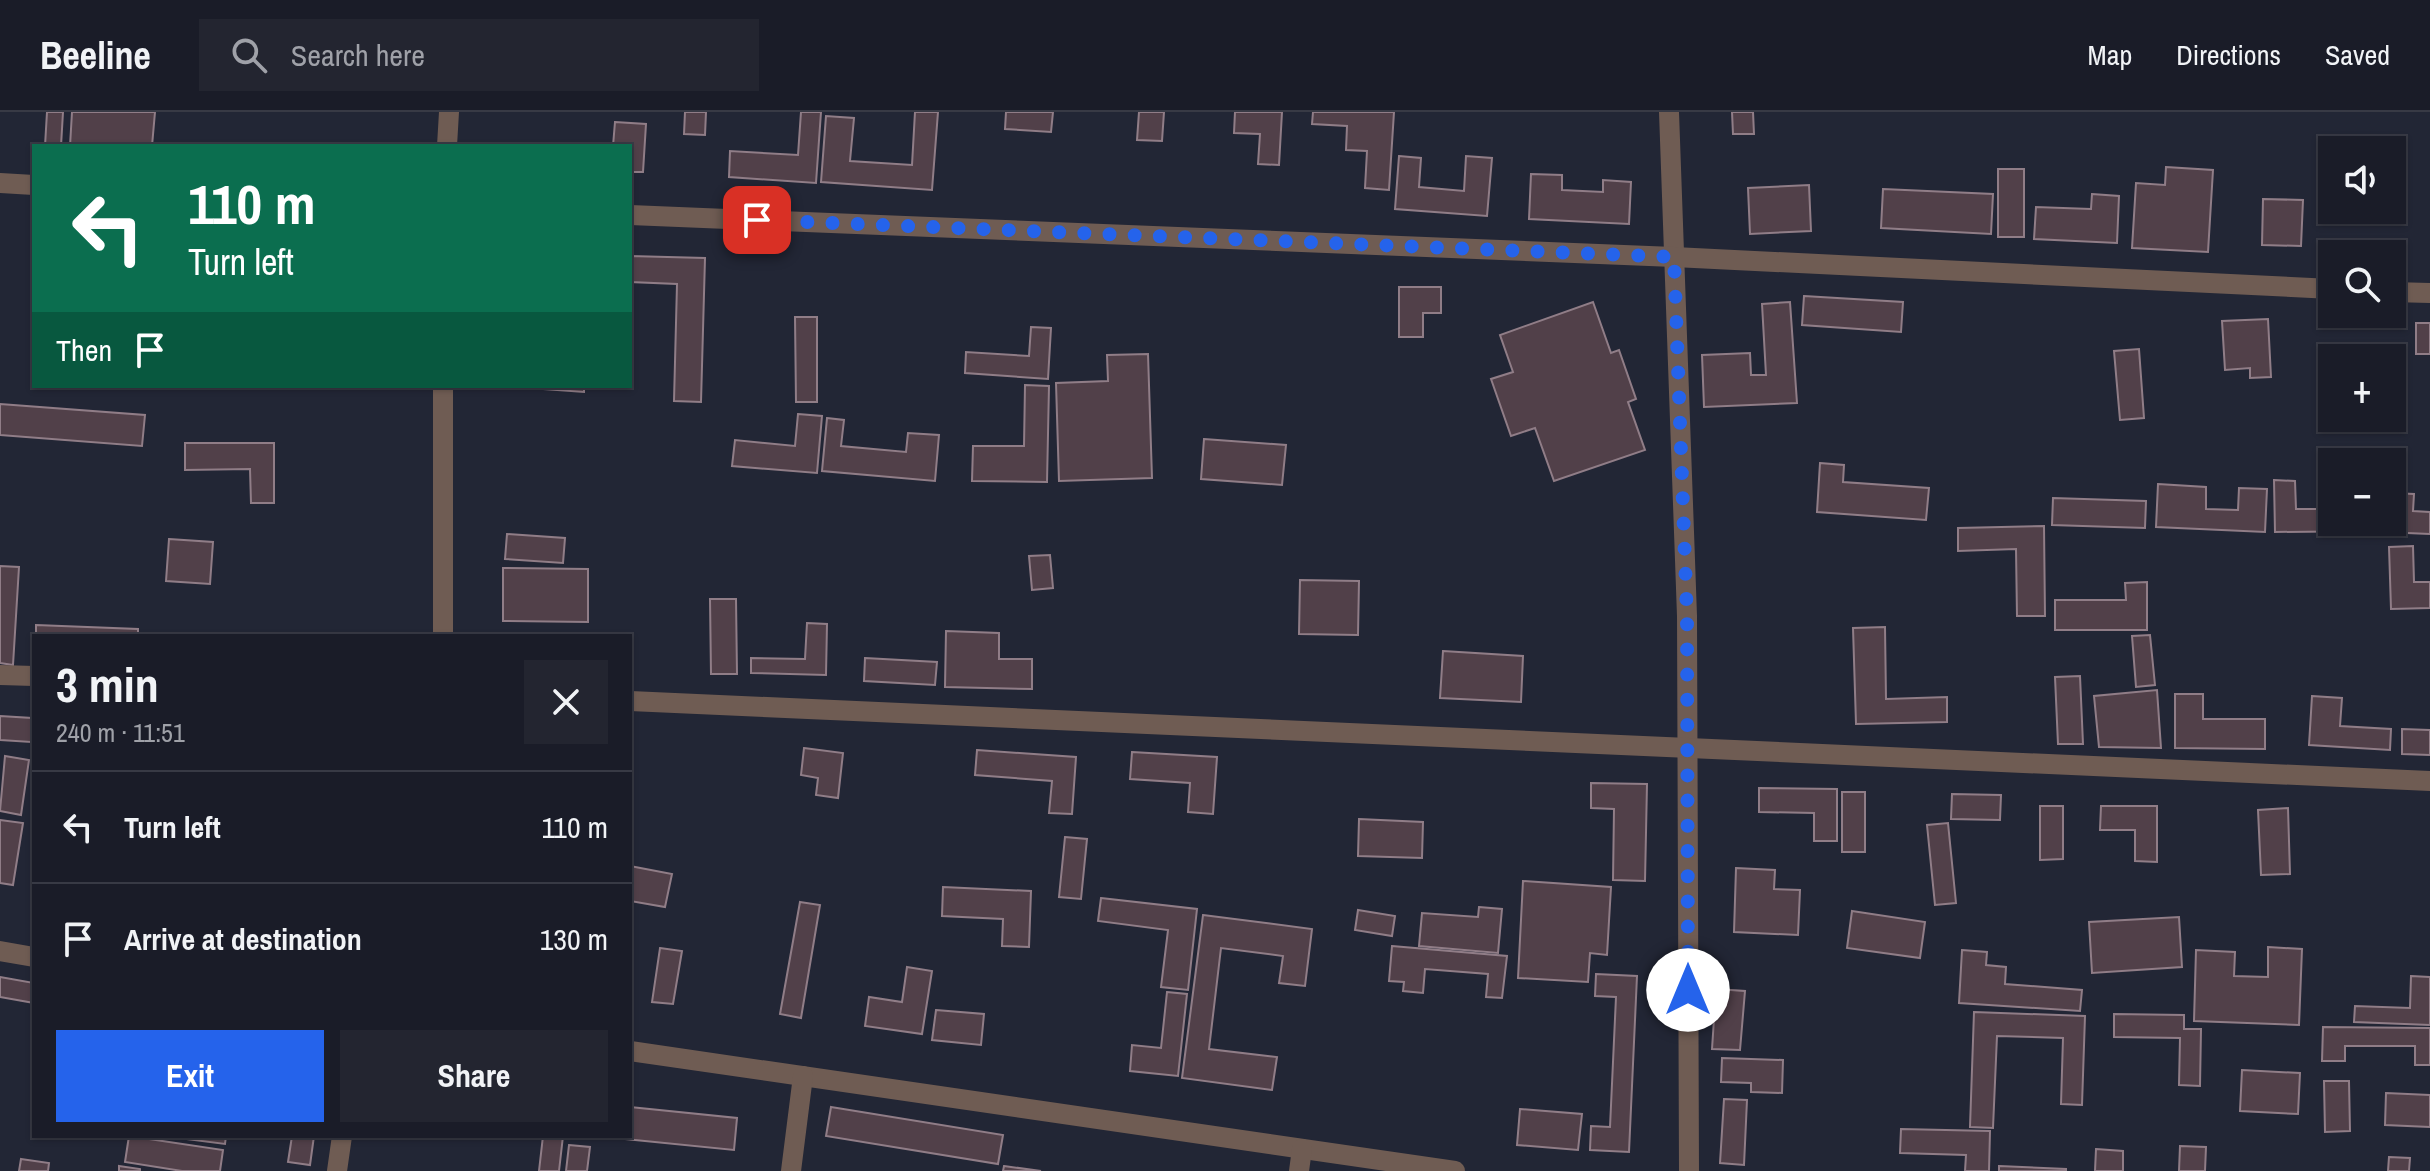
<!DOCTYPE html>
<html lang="en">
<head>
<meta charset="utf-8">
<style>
	:root { --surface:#1a1c28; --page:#232530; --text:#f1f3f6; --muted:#9fa1a8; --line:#383a45; --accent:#2563eb }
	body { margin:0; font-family:"Archivo Narrow",sans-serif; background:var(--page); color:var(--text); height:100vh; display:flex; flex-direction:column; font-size:30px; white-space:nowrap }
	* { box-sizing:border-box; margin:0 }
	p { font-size:26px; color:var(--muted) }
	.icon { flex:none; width:44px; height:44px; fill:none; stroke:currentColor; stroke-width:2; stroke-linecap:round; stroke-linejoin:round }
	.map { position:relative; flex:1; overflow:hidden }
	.sheet { position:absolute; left:32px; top:522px; width:600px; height:504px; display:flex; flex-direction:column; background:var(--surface); border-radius:0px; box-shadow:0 2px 6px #0004,0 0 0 2px var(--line) }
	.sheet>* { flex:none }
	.guide { position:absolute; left:32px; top:32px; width:600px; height:244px; border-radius:0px; box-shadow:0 2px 6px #0004,0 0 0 2px var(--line); background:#0b6e4f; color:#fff; overflow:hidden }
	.controls { position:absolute; left:2318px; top:24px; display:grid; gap:16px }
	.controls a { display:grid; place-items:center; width:88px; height:88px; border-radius:0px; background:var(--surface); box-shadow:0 2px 6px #0004,0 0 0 2px var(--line); font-size:40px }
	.pin { position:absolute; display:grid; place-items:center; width:68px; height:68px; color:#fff; margin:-34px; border-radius:16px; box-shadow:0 4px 12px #0006 }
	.me { position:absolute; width:88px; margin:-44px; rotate:0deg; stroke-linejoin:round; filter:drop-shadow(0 0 6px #0008) }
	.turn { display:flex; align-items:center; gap:28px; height:168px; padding:0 24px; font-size:36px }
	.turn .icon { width:104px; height:104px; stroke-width:2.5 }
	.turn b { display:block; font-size:56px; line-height:68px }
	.then { display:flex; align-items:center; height:76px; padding:0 24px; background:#0003; gap:16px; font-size:30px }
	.round { display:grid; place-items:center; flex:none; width:84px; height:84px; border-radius:0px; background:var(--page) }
	.head { display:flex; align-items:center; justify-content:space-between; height:136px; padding:0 24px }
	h1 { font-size:48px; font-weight:800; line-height:60px }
	.cta { display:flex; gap:16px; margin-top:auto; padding:16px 24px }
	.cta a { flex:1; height:92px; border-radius:0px; background:var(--accent); color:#fff; font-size:32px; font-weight:800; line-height:92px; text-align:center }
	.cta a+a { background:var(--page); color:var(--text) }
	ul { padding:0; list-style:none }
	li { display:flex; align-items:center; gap:24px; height:112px; padding:0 24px; border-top:2px solid var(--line) }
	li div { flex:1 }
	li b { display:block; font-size:30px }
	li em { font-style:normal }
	header { display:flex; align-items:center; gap:48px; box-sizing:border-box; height:112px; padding:0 40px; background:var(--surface); border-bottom:2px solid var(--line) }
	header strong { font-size:38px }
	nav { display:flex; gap:44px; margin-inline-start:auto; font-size:28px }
	.search { width:560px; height:72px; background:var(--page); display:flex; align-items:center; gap:20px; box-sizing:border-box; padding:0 28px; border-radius:0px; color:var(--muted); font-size:30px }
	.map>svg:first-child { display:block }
	.building { fill:#514049; stroke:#907d87; stroke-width:2 }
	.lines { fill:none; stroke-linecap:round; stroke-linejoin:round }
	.minor { stroke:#6f5c53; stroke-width:20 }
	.route { stroke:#2563eb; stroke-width:14; stroke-dasharray:0 25.2 }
</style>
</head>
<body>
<header>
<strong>Beeline</strong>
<div class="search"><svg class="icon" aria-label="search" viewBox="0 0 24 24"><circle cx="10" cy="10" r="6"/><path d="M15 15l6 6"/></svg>Search here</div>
<nav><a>Map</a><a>Directions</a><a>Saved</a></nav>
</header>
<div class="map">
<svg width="2430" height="1059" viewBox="0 0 2430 1059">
	<rect width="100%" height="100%" fill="#222635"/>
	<g class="building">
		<path d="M47 0H63L61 34H45Z"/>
		<path d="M72 0H155L152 34H70Z"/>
		<path d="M685 0H706L705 23 684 22Z"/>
		<path d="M801 0H821L816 71 729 65 730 39 798 43Z"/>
		<path d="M915 0H938L932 78 821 70 826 4 854 6 850 49 912 53Z"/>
		<path d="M1006 0H1053L1051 20 1005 17Z"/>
		<path d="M1139 0H1164L1162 29 1137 28Z"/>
		<path d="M1235 0H1282L1279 53 1258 52 1260 22 1234 21Z"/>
		<path d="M1313 0H1394L1389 78 1365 76 1367 39 1346 38 1347 14 1312 12Z"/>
		<path d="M1732 0H1753L1754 22H1733Z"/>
		<path d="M615 10 646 12 643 60H630V34H613Z"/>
		<path d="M1399 44 1421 46 1419 75 1464 79 1466 44 1492 46 1487 104 1395 97Z"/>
		<path d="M2166 55 2213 58 2208 140 2132 136 2136 71 2165 73Z"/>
		<rect x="1998" y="57" width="26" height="68"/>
		<path d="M1531 62 1562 63V78L1603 80V68L1631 70 1629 112 1529 107Z"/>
		<path d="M1809 73 1811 119 1750 122 1748 76Z"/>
		<path d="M1883 77 1993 82 1991 122 1881 116Z"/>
		<path d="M2092 82 2119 84 2117 131 2034 127 2036 95 2091 97Z"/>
		<path d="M2263 87 2303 88 2301 134 2262 133Z"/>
		<path d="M630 144 705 146 701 290 674 289 677 172 630 170Z"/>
		<path d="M1399 175H1441V201H1423V225H1399Z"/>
		<path d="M1804 184 1903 190 1901 220 1802 213Z"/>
		<path d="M1593 190 1611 241 1619 238 1636 287 1628 290 1645 338 1554 369 1535 316 1511 324 1491 267 1513 260 1500 223Z"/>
		<path d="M1790 190 1797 291 1704 295 1702 243 1750 241 1751 263H1766L1762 192Z"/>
		<path d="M795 205H817V290H796Z"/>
		<path d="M2268 207 2271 265 2250 266V256L2225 258 2222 209Z"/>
		<rect x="2416" y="211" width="14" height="31"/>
		<path d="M1031 215 1051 216 1048 267 965 261 966 240 1029 244Z"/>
		<path d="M2139 237 2144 306 2120 308 2114 239Z"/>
		<path d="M1148 242 1152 366 1059 369 1056 271 1108 269 1107 243Z"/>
		<path d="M1025 273 1049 274 1047 370 972 369 973 334H1024Z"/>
		<path d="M502 274H584V280Z"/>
		<path d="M0 292 145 303 142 334 0 323Z"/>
		<path d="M798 302 822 304 817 361 732 354 735 328 795 334Z"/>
		<path d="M827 306 844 308 841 334 906 340 908 321 939 323 935 369 822 359Z"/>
		<path d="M1204 327 1286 333 1282 373 1201 367Z"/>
		<path d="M185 331H274V391H251L250 357 185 358Z"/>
		<path d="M1820 351 1844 353 1843 370 1929 376 1926 408 1817 400Z"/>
		<path d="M2274 368 2295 369 2296 397H2332V410H2374V419L2275 420Z"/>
		<path d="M2158 372 2206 375V397L2238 398 2239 376 2267 377 2265 420 2156 415Z"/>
		<path d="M2392 381 2414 382 2413 399 2430 400V422L2384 420 2385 410H2392Z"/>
		<path d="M2053 386 2146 389 2145 416 2052 413Z"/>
		<path d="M2044 414 2045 504H2017L2016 437 1958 439V416Z"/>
		<path d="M507 422 565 426 563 451 505 447Z"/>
		<path d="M169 427 213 430 210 472 166 469Z"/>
		<path d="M2413 434 2414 470H2430V496L2391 497 2389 435Z"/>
		<path d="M1050 443 1053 476 1032 478 1029 444Z"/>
		<path d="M0 454 19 455 13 553 0 551Z"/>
		<path d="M503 456 588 457V510L503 509Z"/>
		<path d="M1300 468 1359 469 1358 523 1299 522Z"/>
		<path d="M2147 470V518H2055V488H2126L2125 471Z"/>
		<path d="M710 487H736L737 562H711Z"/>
		<path d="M807 511 827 512 826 563 751 561V546L805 547Z"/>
		<path d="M36 513 138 517V524H36Z"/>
		<path d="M1885 515 1886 587 1947 585V610L1856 612 1853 516Z"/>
		<path d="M946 519 999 521V547H1032V577L945 575Z"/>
		<path d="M2150 523 2155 573 2136 575 2132 524Z"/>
		<path d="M1443 539 1523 544 1521 590 1440 586Z"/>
		<path d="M865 546 937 550 935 573 864 569Z"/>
		<path d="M2080 564 2083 632H2058L2055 565Z"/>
		<path d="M2157 578 2161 636 2099 635 2094 584Z"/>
		<path d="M2175 582H2203V607H2265V637L2175 636Z"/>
		<path d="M2312 584 2342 586 2340 614 2391 617 2390 638 2309 633Z"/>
		<path d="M0 604 32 606 31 630 0 628Z"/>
		<path d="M2402 617 2430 618V643L2402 642Z"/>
		<path d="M804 636 843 641 838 686 816 683 818 666 801 663Z"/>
		<path d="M977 638 1076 645 1072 702 1049 701 1052 669 975 663Z"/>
		<path d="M1132 640 1217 645 1213 702 1188 700 1190 671 1130 667Z"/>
		<path d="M5 644 29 648 21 703 0 699Z"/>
		<path d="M1591 671 1647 672 1645 769 1613 768 1614 697 1591 696Z"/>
		<path d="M1759 676 1837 677V729H1814V701L1759 700Z"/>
		<rect x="1842" y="680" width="23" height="60"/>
		<path d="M1952 682 2001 683 2000 708 1951 707Z"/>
		<path d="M2040 694H2063V747L2040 748Z"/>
		<path d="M2101 694H2157V750L2135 749V718H2100Z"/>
		<path d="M2288 696 2290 762 2261 763 2258 698Z"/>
		<path d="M1359 707 1423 710 1422 746 1358 744Z"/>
		<path d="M0 708 23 711 13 773 0 771Z"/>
		<path d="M1948 711 1956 791 1935 793 1927 713Z"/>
		<path d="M1065 725 1087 727 1081 787 1059 785Z"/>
		<path d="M630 754 672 762 665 795 630 789Z"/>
		<path d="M1736 756 1775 758 1774 777 1800 778 1798 823 1734 820Z"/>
		<path d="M1523 769 1611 775 1607 843 1590 841 1588 870 1518 866Z"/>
		<path d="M943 775 1031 779 1029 835 1002 834 1003 807 942 804Z"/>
		<path d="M1101 786 1197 797 1188 878 1161 875 1168 818 1098 809Z"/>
		<path d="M800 790 820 793 801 906 780 902Z"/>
		<path d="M1479 795 1502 797 1498 841 1419 834 1422 801 1478 805Z"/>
		<path d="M1358 798 1395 804 1392 824 1355 818Z"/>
		<path d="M1852 799 1925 810 1920 846 1847 836Z"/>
		<path d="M1203 803 1312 817 1305 874 1279 871 1283 844 1221 836 1209 937 1277 945 1272 978 1182 966Z"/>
		<path d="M2179 805 2182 855 2092 861 2089 810Z"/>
		<path d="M1392 834 1507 844 1502 886 1486 885 1488 862 1425 857 1423 881 1403 879 1404 870 1389 869Z"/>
		<path d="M2268 835 2302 837 2299 913 2194 909 2196 838 2235 840 2234 864 2268 865Z"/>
		<path d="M660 836 682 839 673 892 652 890Z"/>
		<path d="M1962 838 1987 840 1986 853 2006 855 2005 872 2082 878 2080 899 1959 891Z"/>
		<path d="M907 855 932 859 922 922 865 914 869 885 902 890Z"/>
		<path d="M1596 862 1637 864 1629 1040 1590 1038 1591 1014 1610 1015 1616 885 1595 884Z"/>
		<path d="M2411 864 2430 865V913L2354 910 2355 894 2410 896Z"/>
		<path d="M0 865 34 871V891L0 885Z"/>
		<path d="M1716 877 1745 879 1740 938 1712 937Z"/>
		<path d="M1167 880 1187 882 1178 964 1130 959 1132 933 1161 936Z"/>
		<path d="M936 898 984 902 981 933 932 928Z"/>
		<path d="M1974 900 2085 904 2082 993 2061 992 2063 926 1997 924 1993 1016 1970 1015Z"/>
		<path d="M2114 902 2184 903V917H2201L2200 974 2179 973 2180 926 2114 925Z"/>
		<path d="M2323 915 2430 916V953H2415V934H2345V949H2322Z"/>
		<path d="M1722 946 1783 948 1782 981 1751 980V971L1721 970Z"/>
		<path d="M2242 958 2300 961 2298 1002 2240 999Z"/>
		<path d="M2324 969H2349L2350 1019 2325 1020Z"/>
		<path d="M2386 981 2430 983V1015L2385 1013Z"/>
		<path d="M1724 987 1747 988 1744 1053 1720 1051Z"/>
		<path d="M630 995 737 1006 734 1038 605 1025 630 1024Z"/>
		<path d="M831 995 1003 1023 998 1052 826 1024Z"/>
		<path d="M1520 997 1582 1002 1578 1038 1517 1033Z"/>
		<path d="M1901 1017 1990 1019 1989 1059H1965L1966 1043 1900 1041Z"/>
		<path d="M129 1024 223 1038 220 1059H182L125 1050Z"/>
		<path d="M163 1024H226L225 1032Z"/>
		<path d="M292 1024H314L310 1053 288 1050Z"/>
		<path d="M543 1024H563L559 1059H539Z"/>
		<path d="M569 1033 590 1035 587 1059H566Z"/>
		<path d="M2180 1034 2206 1035 2205 1059H2179Z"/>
		<path d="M2096 1037 2123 1039V1059H2095Z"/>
		<path d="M2389 1045 2410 1046 2409 1059H2388Z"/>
		<path d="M21 1047 49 1051 48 1059H19Z"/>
		<path d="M119 1054 140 1057V1059H119Z"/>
		<path d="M1004 1054 1041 1059H1003Z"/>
		<path d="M1999 1054 2066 1057V1059H1999Z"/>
	</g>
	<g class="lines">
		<g class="minor">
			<path d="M1669 0 1687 504 1689 1059"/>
			<path d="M447 34 449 0"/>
			<path d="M0 71 34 73"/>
			<path d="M630 103 1674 145 2332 177"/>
			<path d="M2392 180 2430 181"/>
			<path d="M443 274V524"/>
			<path d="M0 563 34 564"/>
			<path d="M630 589 2430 669"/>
			<path d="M0 839 34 845"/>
			<path d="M630 939 1455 1059"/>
			<path d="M337 1059 342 1024"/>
			<path d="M791 1059 803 964"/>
			<path d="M1299 1059 1302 1037"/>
		</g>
	</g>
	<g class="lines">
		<path class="route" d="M757 108 1674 145 1687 504 1688 878"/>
	</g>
</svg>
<div class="controls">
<a><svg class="icon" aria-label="sound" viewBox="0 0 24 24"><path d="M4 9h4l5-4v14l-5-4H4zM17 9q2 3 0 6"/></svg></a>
<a><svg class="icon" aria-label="search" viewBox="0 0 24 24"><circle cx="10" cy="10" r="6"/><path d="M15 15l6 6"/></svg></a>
<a>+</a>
<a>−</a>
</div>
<div class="pin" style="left:757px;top:108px;background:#d93025"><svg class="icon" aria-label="arrive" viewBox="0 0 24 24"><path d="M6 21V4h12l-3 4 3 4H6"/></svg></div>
<svg class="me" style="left:1688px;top:878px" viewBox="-20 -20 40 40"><circle r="19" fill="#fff"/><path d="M0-13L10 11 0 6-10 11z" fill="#2563eb"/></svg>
<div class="guide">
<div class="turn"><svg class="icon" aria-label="left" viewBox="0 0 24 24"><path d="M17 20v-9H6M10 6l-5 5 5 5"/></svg><div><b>110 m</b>Turn left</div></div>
<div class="then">Then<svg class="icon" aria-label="arrive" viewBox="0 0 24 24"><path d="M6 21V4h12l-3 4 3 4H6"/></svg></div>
</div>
<section class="sheet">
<div class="head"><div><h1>3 min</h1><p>240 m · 11:51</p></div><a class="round"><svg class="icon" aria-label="close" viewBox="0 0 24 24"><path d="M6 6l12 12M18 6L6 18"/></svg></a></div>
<ul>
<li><svg class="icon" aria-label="left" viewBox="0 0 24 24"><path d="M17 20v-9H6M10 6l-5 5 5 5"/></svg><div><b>Turn left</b></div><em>110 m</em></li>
<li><svg class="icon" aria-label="arrive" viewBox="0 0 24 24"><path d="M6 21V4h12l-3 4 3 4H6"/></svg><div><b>Arrive at destination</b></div><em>130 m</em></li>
</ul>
<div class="cta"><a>Exit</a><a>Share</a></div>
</section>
</div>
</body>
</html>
